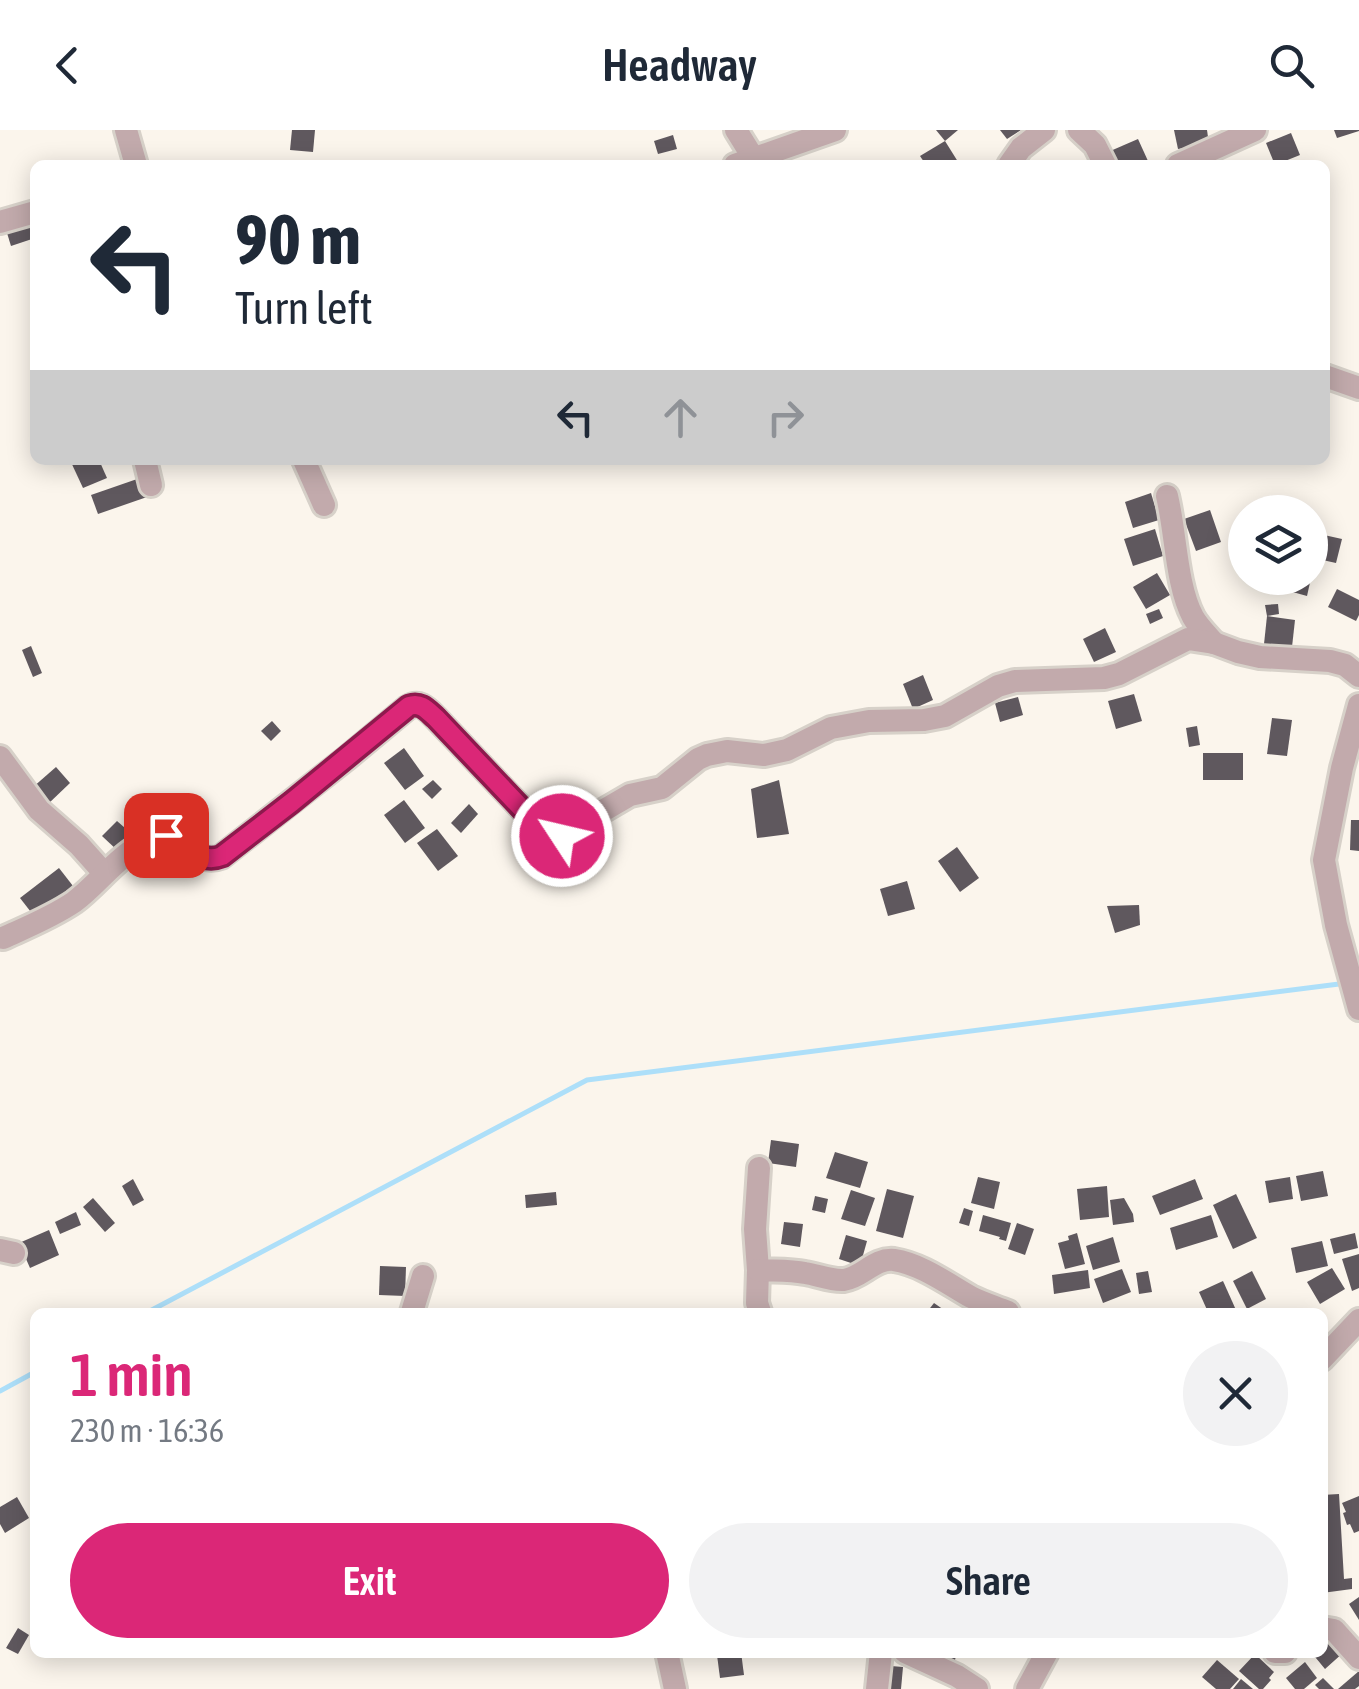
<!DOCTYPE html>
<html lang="en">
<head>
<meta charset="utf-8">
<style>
	:root { --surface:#fff; --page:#f2f2f3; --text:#1f2937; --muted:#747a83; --accent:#db2777 }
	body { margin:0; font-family:"Asap Condensed",sans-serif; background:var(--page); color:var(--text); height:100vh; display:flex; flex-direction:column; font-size:38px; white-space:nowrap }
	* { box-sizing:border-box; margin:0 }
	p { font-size:32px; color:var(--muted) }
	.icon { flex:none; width:55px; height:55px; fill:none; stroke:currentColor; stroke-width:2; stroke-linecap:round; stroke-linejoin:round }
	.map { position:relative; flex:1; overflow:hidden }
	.panel { position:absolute; left:30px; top:1178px; width:1298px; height:350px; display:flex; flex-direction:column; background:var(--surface); border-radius:15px; box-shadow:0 5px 25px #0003 }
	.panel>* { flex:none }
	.hud { position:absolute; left:30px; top:30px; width:1300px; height:305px; border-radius:15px; box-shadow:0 5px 25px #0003; background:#fff; color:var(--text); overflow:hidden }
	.fabs { position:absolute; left:1228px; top:365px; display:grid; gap:20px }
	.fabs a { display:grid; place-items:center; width:100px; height:100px; border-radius:50%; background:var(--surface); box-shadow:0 5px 25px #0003; font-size:50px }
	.pin { position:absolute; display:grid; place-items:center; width:85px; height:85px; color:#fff; margin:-42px; border-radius:20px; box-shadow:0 5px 15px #0006 }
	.me { position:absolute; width:110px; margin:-55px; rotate:305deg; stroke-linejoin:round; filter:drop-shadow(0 0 8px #0008) }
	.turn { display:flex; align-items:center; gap:35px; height:210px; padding:0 40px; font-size:45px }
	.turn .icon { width:130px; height:130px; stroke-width:2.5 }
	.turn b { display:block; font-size:70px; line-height:85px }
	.lanes { display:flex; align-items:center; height:95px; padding:0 40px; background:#0003; justify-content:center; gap:50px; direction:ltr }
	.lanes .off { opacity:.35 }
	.round { display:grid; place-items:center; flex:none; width:105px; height:105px; border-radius:52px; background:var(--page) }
	.headline { display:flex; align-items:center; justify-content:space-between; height:170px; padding:0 40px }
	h1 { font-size:60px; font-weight:600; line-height:75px; color:var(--accent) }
	.button { display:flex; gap:20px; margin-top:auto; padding:20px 40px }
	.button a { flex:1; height:115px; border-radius:60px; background:var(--accent); color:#fff; font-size:40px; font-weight:600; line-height:115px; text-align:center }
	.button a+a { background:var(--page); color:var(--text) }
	header { display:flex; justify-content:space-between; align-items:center; height:130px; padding:0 40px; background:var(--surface); font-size:45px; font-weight:600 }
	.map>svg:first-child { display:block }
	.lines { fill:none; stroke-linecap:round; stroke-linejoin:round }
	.stream { stroke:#addff9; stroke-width:5 }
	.building { fill:#5f585e }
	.minor-casing { stroke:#d7d1c9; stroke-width:28 }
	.minor { stroke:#c2aaac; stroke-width:22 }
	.route-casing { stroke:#8e194d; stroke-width:25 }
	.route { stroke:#db2777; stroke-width:18 }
</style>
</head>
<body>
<header><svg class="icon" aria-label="back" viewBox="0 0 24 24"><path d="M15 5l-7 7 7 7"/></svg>Headway<svg class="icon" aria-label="search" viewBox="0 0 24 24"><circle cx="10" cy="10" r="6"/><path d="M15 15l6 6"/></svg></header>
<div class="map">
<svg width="1359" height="1559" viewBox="0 0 1359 1559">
	<rect width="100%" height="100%" fill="#fbf5ec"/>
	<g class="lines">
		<g class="stream">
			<path d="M148 1182 587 950 1339 854"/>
			<path d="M0 1261 35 1242"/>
		</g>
	</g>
	<g class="building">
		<path d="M292 0H315L313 22 290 20Z"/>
		<path d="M936 0H958L945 11Z"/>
		<path d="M1000 0H1021L1007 9Z"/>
		<path d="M1174 0H1207L1209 14 1178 19Z"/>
		<path d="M1334 0H1359V1L1337 8Z"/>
		<path d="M1291 3 1300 25 1275 35 1266 13Z"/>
		<path d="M673 5 677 19 658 24 654 11Z"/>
		<path d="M1138 9 1148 31 1140 35H1113L1108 22Z"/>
		<path d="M945 11 960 35H926L920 26Z"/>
		<path d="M35 94V108L11 116 7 103Z"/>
		<path d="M70 330H99L107 348 83 358Z"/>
		<path d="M140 348 147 367 98 384 91 365Z"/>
		<path d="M1151 363 1159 390 1133 398 1125 372Z"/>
		<path d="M1210 380 1221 412 1196 421 1184 389Z"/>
		<path d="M1155 399 1163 426 1133 436 1124 409Z"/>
		<path d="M1324 405 1342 409 1336 433 1318 429Z"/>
		<path d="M1157 443 1170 465 1146 479 1133 457Z"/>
		<path d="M1293 448H1311L1307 466 1289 461Z"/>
		<path d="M1337 459 1359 470V485L1356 491 1328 477Z"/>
		<path d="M1278 474 1279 484 1267 486 1265 475Z"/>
		<path d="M1159 479 1163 488 1150 494 1146 484Z"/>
		<path d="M1267 486 1295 490 1292 517 1264 514Z"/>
		<path d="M1105 498 1116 522 1094 532 1083 509Z"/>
		<path d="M31 516 42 543 33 547 22 520Z"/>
		<path d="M923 545 933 570 913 579 903 554Z"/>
		<path d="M1134 564 1142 591 1116 599 1108 571Z"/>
		<path d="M1018 567 1023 585 1000 592 995 573Z"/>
		<path d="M1272 588 1292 590 1287 626 1267 624Z"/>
		<path d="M272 591 281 601 271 611 261 601Z"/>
		<path d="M1197 596 1200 615 1189 617 1186 598Z"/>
		<path d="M404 618 424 646 405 660 384 633Z"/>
		<rect x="1203" y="623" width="40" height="27"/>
		<path d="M56 637 70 653 47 675 32 658Z"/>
		<path d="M433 650 442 659 432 669 422 659Z"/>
		<path d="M779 650 789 704 757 708 751 659Z"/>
		<path d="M404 670 425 698 405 713 384 685Z"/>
		<path d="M469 674 478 684 461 703 451 693Z"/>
		<path d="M1351 690H1359V721L1350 720Z"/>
		<path d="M117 691 133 705 118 721 102 706Z"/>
		<path d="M437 699 458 726 438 741 417 713Z"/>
		<path d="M957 717 979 748 960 762 938 731Z"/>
		<path d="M59 738 73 756 34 786 20 768Z"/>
		<path d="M907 751 915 779 888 786 880 759Z"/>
		<path d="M1139 775 1140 795 1115 803 1107 776Z"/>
		<path d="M771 1010 799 1014 796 1037 768 1033Z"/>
		<path d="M835 1022 868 1032 860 1058 826 1048Z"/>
		<path d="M1323 1041 1328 1066 1301 1071 1296 1046Z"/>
		<path d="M978 1047 1000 1052 994 1079 971 1073Z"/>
		<path d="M1290 1047 1293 1069 1269 1073 1265 1051Z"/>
		<path d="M133 1049 144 1070 133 1076 122 1056Z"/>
		<path d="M1195 1049 1203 1069 1160 1085 1152 1066Z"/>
		<path d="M1107 1056 1109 1087 1080 1090 1077 1059Z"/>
		<path d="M887 1059 914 1066 903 1108 876 1101Z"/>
		<path d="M851 1060 875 1068 865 1096 841 1089Z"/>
		<path d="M556 1062 557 1075 526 1078 525 1065Z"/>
		<path d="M1236 1064 1257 1108 1233 1119 1213 1075Z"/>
		<path d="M815 1066 828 1069 825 1083 812 1080Z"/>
		<path d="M93 1068 115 1093 105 1102 83 1077Z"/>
		<path d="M1124 1068 1133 1084 1134 1092 1113 1095 1110 1070Z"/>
		<path d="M964 1078 973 1081 969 1096 959 1093Z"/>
		<path d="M76 1082 81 1095 60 1104 55 1092Z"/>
		<path d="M983 1085 1011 1093 1006 1111 999 1109 1000 1107 979 1101Z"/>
		<path d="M1211 1085 1218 1107 1176 1120 1170 1098Z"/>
		<path d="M784 1092 803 1094 800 1117 781 1114Z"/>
		<path d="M1017 1093 1034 1099 1025 1125 1008 1119Z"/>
		<path d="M49 1100 59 1125 30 1138 19 1113Z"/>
		<path d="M1077 1103 1085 1134 1065 1139 1058 1113 1069 1110 1068 1106Z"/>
		<path d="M1355 1103 1358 1118 1334 1124 1330 1109Z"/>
		<path d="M846 1105 867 1111 860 1136 839 1129Z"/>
		<path d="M1113 1107 1120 1132 1093 1140 1086 1116Z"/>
		<path d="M1322 1111 1328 1136 1296 1143 1291 1118Z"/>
		<path d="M1359 1124V1158L1352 1161 1342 1129Z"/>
		<path d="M380 1136 406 1137 405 1166 379 1165Z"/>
		<path d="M1332 1138 1345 1159 1320 1174 1307 1152Z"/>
		<path d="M1122 1139 1131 1162 1103 1173 1094 1149Z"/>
		<path d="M1088 1140 1090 1158 1054 1164 1052 1145Z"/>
		<path d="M1148 1141 1152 1162 1139 1164 1136 1143Z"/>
		<path d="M1252 1141 1266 1169 1247 1179 1233 1151Z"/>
		<path d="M1223 1151 1236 1180 1208 1182 1199 1162Z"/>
		<path d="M934 1173 947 1182H927Z"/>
		<path d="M1339 1364 1344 1449 1352 1448V1459L1322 1463V1365Z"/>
		<path d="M1359 1366V1401L1354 1403 1350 1394 1347 1395 1343 1383 1346 1382 1342 1373Z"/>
		<path d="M17 1367 29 1388 5 1403 0 1394V1377Z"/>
		<path d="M1359 1467V1490L1349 1474Z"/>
		<path d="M18 1498 29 1505 18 1524 6 1518Z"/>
		<path d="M1322 1503 1344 1522 1325 1539 1311 1522H1322Z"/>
		<path d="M741 1522 744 1545 720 1548 717 1525Z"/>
		<path d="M937 1522H957L954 1534 935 1528Z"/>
		<path d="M1255 1524 1274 1542 1269 1548 1271 1550 1263 1559H1259L1239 1541Z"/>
		<path d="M1217 1530 1239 1549 1230 1559H1216L1202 1547Z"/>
		<path d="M1305 1532 1317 1548 1304 1559H1295L1286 1548Z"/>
		<path d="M891 1536 903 1537 901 1559H888Z"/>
		<path d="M1359 1541V1556L1355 1559H1338Z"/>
		<path d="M1323 1548 1334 1559H1319L1315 1555Z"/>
		<path d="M1241 1549 1253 1559H1233Z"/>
	</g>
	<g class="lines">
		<defs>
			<g id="minor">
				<path d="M126 0 136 35"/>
				<path d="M736 0 754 29"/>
				<path d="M1079 0 1095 15 1105 35"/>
				<path d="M735 35 835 0"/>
				<path d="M1009 35 1021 18 1044 0"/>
				<path d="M1178 35 1255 0"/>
				<path d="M0 92 35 82"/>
				<path d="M1325 246 1359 258"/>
				<path d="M145 330 151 355"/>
				<path d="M304 330 324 375"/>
				<path d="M1167 366C1176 403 1176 455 1193 487 1198 496 1207 505 1214 513"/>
				<path d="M1359 575 1342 638 1324 730 1336 795 1359 879"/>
				<path d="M0 627 39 680 79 715 104 743"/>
				<path d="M3 808C27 797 52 787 74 772 105 749 128 709 170 706 188 715 200 735 221 727L347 628 407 578C420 570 427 579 436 588L544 702 558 707 630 665 662 658 698 629 707 625 727 621 764 625 787 620 831 598 869 591 924 590 945 586 998 556 1015 551 1104 548 1119 544 1188 509 1214 513 1238 522 1260 527 1330 531 1345 535 1359 546"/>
				<path d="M759 1038 755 1099 758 1140 757 1173 760 1182"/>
				<path d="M0 1120 14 1123"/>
				<path d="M758 1140C774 1141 790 1140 805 1143 818 1145 831 1151 844 1150 863 1147 874 1128 894 1130 921 1134 948 1154 971 1167 983 1173 996 1177 1008 1182"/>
				<path d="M412 1182 423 1146"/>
				<path d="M1322 1229 1359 1190"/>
				<path d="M1322 1498 1334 1500 1359 1528"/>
				<path d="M667 1522 675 1559"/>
				<path d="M905 1522 957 1546 977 1559"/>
				<path d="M1275 1522H1285"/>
				<path d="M877 1559 881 1522"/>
				<path d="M1027 1559 1047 1522"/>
			</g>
		</defs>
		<use href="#minor" class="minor-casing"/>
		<use href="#minor" class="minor"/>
	</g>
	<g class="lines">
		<defs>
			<path id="route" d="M166 705C188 710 197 736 222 726L292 672 409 576C421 572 427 580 436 588L544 702 555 706H562"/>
		</defs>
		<use href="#route" class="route-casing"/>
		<use href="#route" class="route"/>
	</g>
</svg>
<div class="fabs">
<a><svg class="icon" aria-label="layers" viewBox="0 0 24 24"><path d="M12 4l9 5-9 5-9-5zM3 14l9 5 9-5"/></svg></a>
</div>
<div class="pin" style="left:166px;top:705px;background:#d93025"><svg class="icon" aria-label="arrive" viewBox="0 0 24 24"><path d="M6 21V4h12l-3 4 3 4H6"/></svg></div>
<svg class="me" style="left:562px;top:706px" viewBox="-20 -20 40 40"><circle r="17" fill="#db2777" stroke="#fff" stroke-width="3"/><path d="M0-11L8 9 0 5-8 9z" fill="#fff"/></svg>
<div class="hud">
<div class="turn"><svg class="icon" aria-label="left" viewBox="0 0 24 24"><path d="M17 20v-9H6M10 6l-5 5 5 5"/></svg><div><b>90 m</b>Turn left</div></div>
<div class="lanes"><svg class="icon" aria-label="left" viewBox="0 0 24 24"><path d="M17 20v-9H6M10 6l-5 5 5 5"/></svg><svg class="icon off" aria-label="ahead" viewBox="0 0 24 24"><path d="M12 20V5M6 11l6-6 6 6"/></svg><svg class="icon off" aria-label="right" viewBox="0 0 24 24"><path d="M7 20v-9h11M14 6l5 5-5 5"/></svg></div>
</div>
<section class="panel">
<div class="headline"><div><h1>1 min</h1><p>230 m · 16:36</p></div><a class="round"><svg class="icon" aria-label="close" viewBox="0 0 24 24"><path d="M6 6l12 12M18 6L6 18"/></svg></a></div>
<div class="button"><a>Exit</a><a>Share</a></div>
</section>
</div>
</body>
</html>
